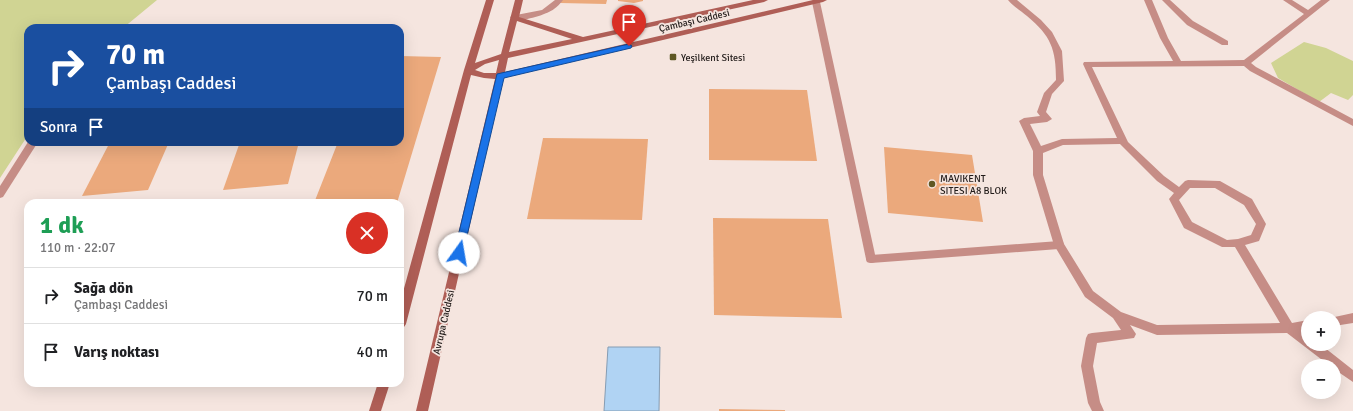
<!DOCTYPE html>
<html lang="tr">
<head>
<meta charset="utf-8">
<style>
	:root { --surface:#fff; --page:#f6f6f6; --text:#202124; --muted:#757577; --line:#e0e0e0 }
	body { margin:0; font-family:Signika,sans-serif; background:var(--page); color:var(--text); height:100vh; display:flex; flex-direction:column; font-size:15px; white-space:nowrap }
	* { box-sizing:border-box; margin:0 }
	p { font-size:13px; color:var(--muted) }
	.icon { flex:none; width:22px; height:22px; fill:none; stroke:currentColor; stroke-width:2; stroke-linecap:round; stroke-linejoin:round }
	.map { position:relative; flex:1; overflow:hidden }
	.details { position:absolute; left:24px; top:199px; width:380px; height:188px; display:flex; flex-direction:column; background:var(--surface); border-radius:12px; box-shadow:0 4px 16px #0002 }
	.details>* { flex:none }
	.banner { position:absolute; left:24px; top:24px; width:380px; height:122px; border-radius:12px; box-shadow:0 4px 16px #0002; background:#1a4fa0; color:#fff; overflow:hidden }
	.buttons { position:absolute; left:1301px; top:311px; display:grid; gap:8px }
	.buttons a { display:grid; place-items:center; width:40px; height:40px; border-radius:50%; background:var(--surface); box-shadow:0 4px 16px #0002; font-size:20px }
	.pin { position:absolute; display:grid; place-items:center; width:34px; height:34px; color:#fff; margin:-41px -17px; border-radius:50% 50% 50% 0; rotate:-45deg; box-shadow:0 0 4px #0007 }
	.pin .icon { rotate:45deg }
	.me { position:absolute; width:44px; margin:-22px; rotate:13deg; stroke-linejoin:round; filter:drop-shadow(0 0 3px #0008) }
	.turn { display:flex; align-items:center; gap:14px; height:84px; padding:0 16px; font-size:18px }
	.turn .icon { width:52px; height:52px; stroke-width:2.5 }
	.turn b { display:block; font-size:28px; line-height:34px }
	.then { display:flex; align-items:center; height:38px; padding:0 16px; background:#0003; gap:8px; font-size:15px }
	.round { display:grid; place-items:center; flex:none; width:42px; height:42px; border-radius:21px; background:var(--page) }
	.overview { display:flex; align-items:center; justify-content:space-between; height:68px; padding:0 16px }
	h1 { font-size:24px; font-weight:700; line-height:30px; color:#1e9e55 }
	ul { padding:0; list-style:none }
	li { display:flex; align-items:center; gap:12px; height:56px; padding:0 16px; border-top:1px solid var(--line) }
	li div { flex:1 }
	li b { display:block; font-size:15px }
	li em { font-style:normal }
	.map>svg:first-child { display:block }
	.green { fill:#d0d493 }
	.water { fill:#b0d3f3; stroke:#859cb2 }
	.building { fill:#eba97c }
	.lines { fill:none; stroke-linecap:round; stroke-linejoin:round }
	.lane { fill:#c68d86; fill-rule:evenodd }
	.street { fill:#c68d86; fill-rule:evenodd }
	.secondary { fill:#af5e56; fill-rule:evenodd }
	.route { fill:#1a73e8; stroke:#114b97 }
	.poi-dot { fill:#5f5824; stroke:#f5e5df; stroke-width:1.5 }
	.labels { text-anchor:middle; stroke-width:3.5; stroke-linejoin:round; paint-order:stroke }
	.street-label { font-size:10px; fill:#221c1a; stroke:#f5e5df }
	.poi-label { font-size:10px; fill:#221c1a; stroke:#f5e5df; text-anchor:start }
</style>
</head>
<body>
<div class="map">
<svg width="1353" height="411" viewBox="0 0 1353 411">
	<rect width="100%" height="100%" fill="#f5e5df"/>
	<g class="green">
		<path d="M0 0H157L123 28H28V135L0 178Z"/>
		<path d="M1304 42 1326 48 1353 61V95L1348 100 1331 93 1319 102 1278 78 1271 63Z"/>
	</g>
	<path class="water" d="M608 347H660L659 411H604Z"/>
	<g class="building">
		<path d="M560 0H607L606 4 560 3Z"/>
		<path d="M618 0H643V1L634 3 618 1Z"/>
		<path d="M400 56 441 57 397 203H314L338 142H400Z"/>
		<path d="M709 89 807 90 817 161 709 160Z"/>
		<path d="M543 138 648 139 642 220 527 219Z"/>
		<path d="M110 142H169L148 190 82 196Z"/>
		<path d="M240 142H299L288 184 223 190Z"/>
		<path d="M884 147 972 155 983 222 888 213Z"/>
		<path d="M282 200 281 203H258V202Z"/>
		<path d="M713 218 828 219 842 318 714 315Z"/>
		<path d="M719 409 785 410V411H719Z"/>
	</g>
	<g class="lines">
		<g class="lane">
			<path d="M555 0H563C560 4 557 7 554 9 546 15 517 24 510 18L511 16 542 10Z"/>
			<path d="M1162 0H1170L1193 21 1228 41V45H1222L1187 25Z"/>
			<path d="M28 142H38L3 197 0 198V186Z"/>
			<path d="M1059 241 1063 242 1064 245 1063 248 1059 249 871 263 867 262 866 259 867 256 871 255Z"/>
		</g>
		<g class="street">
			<path d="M813 0H819L820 2 876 259 875 262 871 263 867 262 866 259 812 2Z"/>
			<path d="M1008 0H1017L1041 20 1052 32 1062 51 1064 81 1052 94 1046 112 1052 119 1047 122 1030 124 1041 146 1062 139 1117 138 1083 64 1084 62 1173 61 1160 38 1144 0H1152L1168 38 1181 61 1244 60 1304 14 1283 0H1292L1308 10 1321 0H1330L1251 63 1256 67 1353 119V126L1250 71 1244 66 1092 67 1128 142 1164 176 1179 187 1185 181 1188 180 1220 181 1252 199 1266 224 1259 241 1245 245 1292 323 1308 320V330L1302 331 1308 335V344H1320L1353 370V382L1334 369V366H1330L1287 333 1157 335 1130 325 1136 334 1134 338 1097 343 1093 366 1100 402 1104 411H1092L1088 403 1081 366 1086 338 1088 334 1092 333 1121 330 1113 318 1085 297 1054 245 1033 175V151L1019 121 1024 118 1040 116 1037 112 1044 93 1056 80C1056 49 1051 36 1027 16 1021 11 1013 6 1008 0ZM1120 144 1157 181 1174 193 1169 199 1184 228 1222 247H1235L1280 323 1157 325 1121 312 1093 291 1064 244 1043 175V153L1063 145ZM1190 188H1215L1244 205 1256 224 1251 235 1238 239 1227 240 1192 222 1179 200Z"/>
			<path d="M1353 313V323L1334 326V318H1330Z"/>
		</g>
		<g class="secondary">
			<path d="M486 0H494L475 63 501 54 515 0H523L519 17 583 37 753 0H768L764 2 508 58 505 72 813 0H827L823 2 503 78 428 411H416L495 79 484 78 471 75 406 324 404 327 400 329V303L464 70ZM517 21 572 39 509 52ZM499 60 496 73H484L475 70 485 64Z"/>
			<path d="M378 383H390L381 411H369Z"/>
		</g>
	</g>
	<path class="route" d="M629 44 632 46 631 48 504 78 463 253 462 256H455L454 253 497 74Z"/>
	<g class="poi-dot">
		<rect x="669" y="53" width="8" height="8" rx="2"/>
		<circle cx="932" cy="184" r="4"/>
	</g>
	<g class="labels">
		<g class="street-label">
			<text transform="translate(694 20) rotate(-13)" y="4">Çambaşı Caddesi</text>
			<text transform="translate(443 322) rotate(-77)" y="4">Avrupa Caddesi</text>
		</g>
		<g class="poi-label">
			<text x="681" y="61">Yeşilkent Sitesi</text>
			<text x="940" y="182">MAVIKENT<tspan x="940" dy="12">SITESI A8 BLOK</tspan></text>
		</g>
	</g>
</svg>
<div class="buttons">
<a>+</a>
<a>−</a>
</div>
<div class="pin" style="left:629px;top:46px;background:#d93025"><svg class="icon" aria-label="arrive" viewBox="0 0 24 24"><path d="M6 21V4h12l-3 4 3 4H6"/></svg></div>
<svg class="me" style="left:459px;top:253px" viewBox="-20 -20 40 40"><circle r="19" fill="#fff"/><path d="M0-13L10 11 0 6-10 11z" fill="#1a73e8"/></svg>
<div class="banner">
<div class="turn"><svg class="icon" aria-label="right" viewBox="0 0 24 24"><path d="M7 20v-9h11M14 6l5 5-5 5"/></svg><div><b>70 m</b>Çambaşı Caddesi</div></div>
<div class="then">Sonra<svg class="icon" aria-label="arrive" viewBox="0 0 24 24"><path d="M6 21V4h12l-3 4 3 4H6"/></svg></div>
</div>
<section class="details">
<div class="overview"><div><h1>1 dk</h1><p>110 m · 22:07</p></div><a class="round" style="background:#d93025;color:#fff"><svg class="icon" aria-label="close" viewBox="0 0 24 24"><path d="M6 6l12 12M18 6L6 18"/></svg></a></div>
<ul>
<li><svg class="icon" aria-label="right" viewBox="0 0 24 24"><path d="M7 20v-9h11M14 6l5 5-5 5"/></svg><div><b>Sağa dön</b><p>Çambaşı Caddesi</p></div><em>70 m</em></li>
<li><svg class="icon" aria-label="arrive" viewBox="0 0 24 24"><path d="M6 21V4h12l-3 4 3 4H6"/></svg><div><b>Varış noktası</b></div><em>40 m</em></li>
</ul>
</section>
</div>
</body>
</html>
